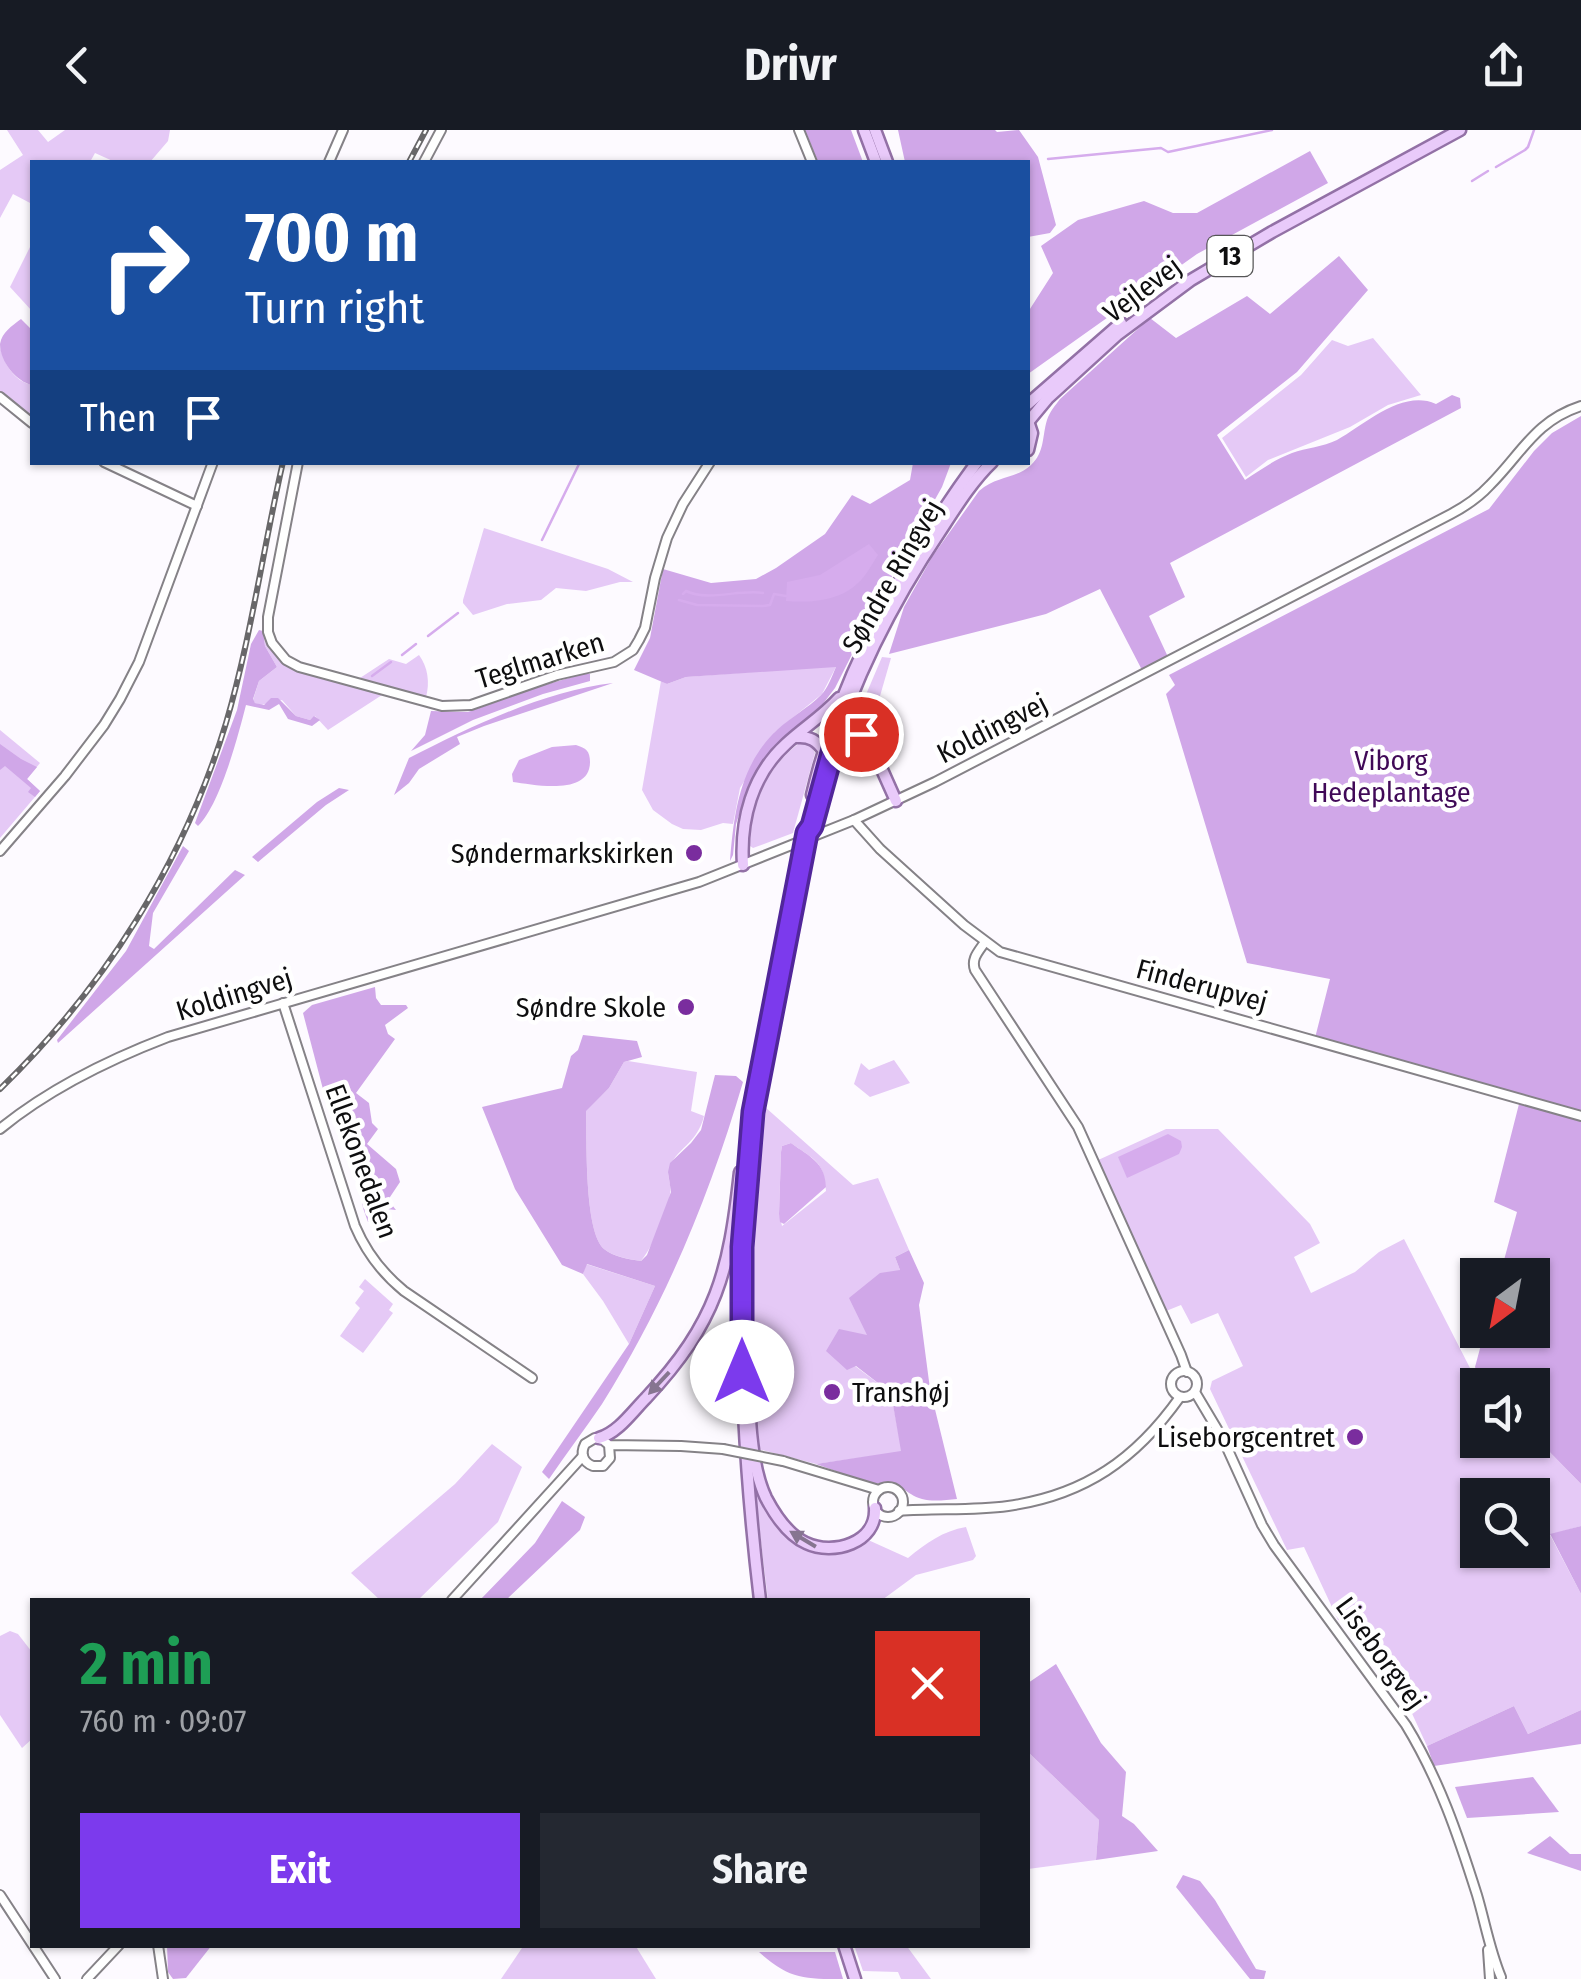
<!DOCTYPE html>
<html lang="en">
<head>
<meta charset="utf-8">
<style>
	:root { --surface:#171b24; --page:#242831; --text:#f1f3f6; --muted:#9ea1a6; --accent:#7c3aed }
	body { margin:0; font-family:"Fira Sans Condensed",sans-serif; background:var(--page); color:var(--text); height:100vh; display:flex; flex-direction:column; font-size:38px; white-space:nowrap }
	* { box-sizing:border-box; margin:0 }
	p { font-size:32px; color:var(--muted) }
	.icon { flex:none; width:55px; height:55px; fill:none; stroke:currentColor; stroke-width:2; stroke-linecap:round; stroke-linejoin:round }
	.map { position:relative; flex:1; overflow:hidden }
	.panel { position:absolute; left:30px; top:1468px; width:1000px; height:350px; display:flex; flex-direction:column; background:var(--surface); border-radius:0px; box-shadow:0 2px 8px #0004 }
	.panel>* { flex:none }
	.banner { position:absolute; left:30px; top:30px; width:1000px; height:305px; border-radius:0px; box-shadow:0 2px 8px #0004; background:#1a4fa0; color:#fff; overflow:hidden }
	.needle { width:65px; rotate:212deg }
	.controls { position:absolute; left:1460px; top:1128px; display:grid; gap:20px }
	.controls a { display:grid; place-items:center; width:90px; height:90px; border-radius:0px; background:var(--surface); box-shadow:0 2px 8px #0004; font-size:50px }
	.pin { position:absolute; display:grid; place-items:center; width:85px; height:85px; color:#fff; margin:-42px; border:5px solid #fff; border-radius:50%; box-shadow:0 2px 10px #0007 }
	.me { position:absolute; width:110px; margin:-55px; rotate:0deg; stroke-linejoin:round; filter:drop-shadow(0 0 8px #0008) }
	.turn { display:flex; align-items:center; gap:35px; height:210px; padding:0 50px; font-size:45px }
	.turn .icon { width:130px; height:130px; stroke-width:2.5 }
	.turn b { display:block; font-size:70px; line-height:85px }
	.then { display:flex; align-items:center; height:95px; padding:0 50px; background:#0003; gap:20px; font-size:38px }
	.round { display:grid; place-items:center; flex:none; width:105px; height:105px; border-radius:0px; background:var(--page) }
	.overview { display:flex; align-items:center; justify-content:space-between; height:170px; padding:0 50px }
	h1 { font-size:60px; font-weight:700; line-height:75px; color:#1e9e55 }
	.button { display:flex; gap:20px; margin-top:auto; padding:20px 50px }
	.button a { flex:1; height:115px; border-radius:0px; background:var(--accent); color:#fff; font-size:40px; font-weight:700; line-height:115px; text-align:center }
	.button a+a { background:var(--page); color:var(--text) }
	header { display:flex; justify-content:space-between; align-items:center; height:130px; padding:0 50px; background:var(--surface); font-size:45px; font-weight:700 }
	.map>svg:first-child { display:block }
	.green { fill:#e5c9f6; fill-rule:evenodd }
	.forest { fill:#d0a7e8 }
	.water { fill:#d6aced }
	.lines { fill:none; stroke-linecap:round; stroke-linejoin:round }
	.stream { stroke:#d6aced; stroke-width:2.5 }
	.minor-casing { stroke:#858287; stroke-width:12 }
	.major-casing { stroke:#9371a6; stroke-width:15 }
	.minor { stroke:#fff; stroke-width:8 }
	.major { stroke:#e9cafa; stroke-width:10 }
	.rail-casing { stroke:#686769; stroke-width:6 }
	.rail { stroke:#fff; stroke-width:2.5; stroke-dasharray:8; stroke-linecap:butt }
	.minor-bridge-casing { stroke:#858287; stroke-width:12; stroke-linecap:butt }
	.major-bridge-casing { stroke:#9371a6; stroke-width:15; stroke-linecap:butt }
	.minor-bridge { stroke:#fff; stroke-width:8 }
	.major-bridge { stroke:#e9cafa; stroke-width:10 }
	.oneway { fill:#867590 }
	.route-casing { stroke:#51269a; stroke-width:25 }
	.route { stroke:#7c3aed; stroke-width:18 }
	.poi-dot { fill:#7a2d9e; stroke:#fff; stroke-width:4 }
	.labels { text-anchor:middle; stroke-width:9; stroke-linejoin:round; paint-order:stroke }
	.shield { fill:#fff; stroke:#565657; stroke-width:2.5 }
	.shield-label { font-size:25px; font-weight:bold; fill:#0e0e0f }
	.street-label { font-size:28px; fill:#0e0e0f; stroke:#fff }
	.park-label { font-size:28px; fill:#400957; stroke:#fff }
	.poi-label { font-size:28px; fill:#0e0e0f; stroke:#fff; text-anchor:end }
</style>
</head>
<body>
<header><svg class="icon" aria-label="back" viewBox="0 0 24 24"><path d="M15 5l-7 7 7 7"/></svg>Drivr<svg class="icon" aria-label="share" viewBox="0 0 24 24"><path d="M12 15V3M7 8l5-5 5 5M5 13v7h14v-7"/></svg></header>
<div class="map">
<svg width="1581" height="1849" viewBox="0 0 1581 1849">
	<rect width="100%" height="100%" fill="#fdfaff"/>
	<g class="green">
		<path d="M7 0H38L48 12 65 0H170L168 11 150 32H115L95 23 90 32H32V74L13 64 0 88V40L23 25Z"/>
		<path d="M32 113V181L10 157Z"/>
		<path d="M1373 208 1421 265 1388 275 1350 297 1268 330 1246 347 1222 308 1301 245 1332 210 1348 216Z"/>
		<path d="M0 217C5 235 14 251 32 255V290L0 264Z"/>
		<path d="M484 398 608 439 633 452H620L586 461 556 458 541 470 507 474 473 485 463 473V470Z"/>
		<path d="M263 501C269 510 270 520 278 528 295 545 357 557 382 565L328 600 315 586 310 590 296 586 282 570 261 575 255 573 253 570 259 551 277 537 265 516Z"/>
		<path d="M419 525C428 537 430 553 426 567L360 548 389 529 406 534Z"/>
		<path d="M882 527 891 528 880 566 876 571 879 581 871 584 870 588 891 614 883 619 856 588Z"/>
		<path d="M829 536 836 537 822 564 775 602 740 658 733 694 723 693 701 700 683 699 672 694 653 680 642 660 661 551 667 554 686 547Z"/>
		<path d="M0 600 40 633 27 649 40 661 0 708Z"/>
		<path d="M801 612 811 616 815 623 793 703 753 718 750 716C747 677 769 634 801 612Z"/>
		<path d="M894 930 910 953 870 967 854 954 861 933 869 940Z"/>
		<path d="M628 931 697 942 691 981 704 986C697 1015 675 1018 669 1040 667 1047 672 1056 670 1064 668 1081 652 1118 641 1131 629 1129 614 1127 604 1119 584 1101 587 1009 586 980L609 958 624 932Z"/>
		<path d="M765 977 853 1055 878 1048 909 1120 895 1127 900 1140 855 1236 891 1263 902 1322 816 1334 758 1319 753 1168 754 1027ZM791 1013C814 1030 824 1030 826 1061L782 1096 779 1083 781 1022 782 1016Z"/>
		<path d="M1166 999H1218L1310 1094 1320 1113 1294 1127 1311 1163 1355 1142 1379 1122 1404 1109 1470 1238 1483 1255H1478V1310H1532L1533 1305 1581 1354V1396L1550 1405 1581 1464V1580L1528 1604 1514 1576 1427 1616 1397 1551 1384 1553 1352 1486 1338 1490 1304 1417 1287 1420 1210 1259 1212 1251 1243 1236 1218 1183 1191 1194 1181 1175 1166 1181 1096 1031ZM1478 1365H1532V1420H1478Z"/>
		<path d="M586 1134 655 1156 629 1214 603 1171 583 1144Z"/>
		<path d="M365 1149 393 1174 389 1180 393 1183 363 1223 340 1206 360 1178 355 1173 364 1161 359 1157Z"/>
		<path d="M492 1314 522 1337 498 1392 418 1470H380L351 1443 455 1354Z"/>
		<path d="M753 1346C769 1381 799 1437 846 1422 853 1419 860 1413 866 1409L908 1428C926 1413 943 1401 966 1397L976 1426 973 1430 916 1445 882 1470H768Z"/>
		<path d="M10 1501 18 1504 32 1522V1609L22 1618 0 1585V1506Z"/>
		<path d="M1028 1622 1099 1690 1096 1730 1028 1739Z"/>
		<path d="M524 1815H635L656 1849H501Z"/>
		<path d="M854 1815H906L931 1849H901L898 1842 863 1841Z"/>
	</g>
	<g class="forest">
		<path d="M805 0H851L863 32H818Z"/>
		<path d="M898 0H995L997 2 1019 0 1038 27 1056 95 1050 103 1028 107V32H905Z"/>
		<path d="M1310 21 1328 53 1197 124 1028 244V182L1053 143 1041 116 1078 90 1144 71 1173 83H1197Z"/>
		<path d="M1339 126 1368 160 1297 242 1217 305 1245 350C1260 340 1274 330 1292 323 1306 318 1323 317 1337 310 1366 294 1402 259 1436 274L1452 265 1460 268 1461 278 1170 433 1185 467 1149 486 1168 527 1142 540 1100 459 1046 484 889 524 904 477 932 427 979 361C998 345 1016 349 1031 335 1045 322 1042 306 1047 290 1050 281 1055 276 1060 269L1150 188 1176 208 1247 166 1270 184Z"/>
		<path d="M21 189 32 200V255C17 252 0 232 0 214 2 202 12 196 21 189Z"/>
		<path d="M1581 286V982L1315 908 1330 849 1247 833 1166 564 1175 555 1169 545 1489 379 1534 321 1552 303Z"/>
		<path d="M913 333H951L942 357 885 459 835 558 822 575 772 618 758 638 746 664 736 694 733 725 730 731C734 682 740 635 777 600 791 587 808 578 821 565 828 558 832 546 836 537L686 547 667 554 634 540 650 508 663 439 711 453 756 449 776 438 825 404 852 365 870 374 910 350Z"/>
		<path d="M259 500 263 501 265 516 277 537 259 551 253 569 255 573 264 575 271 568H278L296 586 310 590 314 586 320 590 312 596 288 589 279 574 269 580 246 575C238 606 220 675 198 696L195 693 237 580 251 514Z"/>
		<path d="M583 544H590V551L543 564 473 590 411 621 425 605 431 581 468 582 541 556Z"/>
		<path d="M613 553 484 596 457 607 460 614 419 639 409 653 394 665 409 628C470 597 544 561 613 553Z"/>
		<path d="M0 614 21 629 37 637 27 649 40 661 35 667 28 662 31 658 5 636 0 640Z"/>
		<path d="M339 658 349 660 326 675 258 732 252 727 317 672Z"/>
		<path d="M183 716 189 721 153 783 149 816 154 819 235 740 245 745 58 913 57 910 126 821Z"/>
		<path d="M375 857 376 868 381 875H406L408 878 385 895 388 904 395 909 356 963 369 973 372 993 378 999 367 1014 396 1039 400 1052 388 1070 396 1080 377 1078 371 1091 368 1092 363 1078 358 1043 324 963 303 883 312 875Z"/>
		<path d="M583 905 637 911 642 927 624 932 609 958 586 981C587 1009 584 1101 604 1119 614 1127 628 1129 641 1131L647 1125 671 1062 668 1042 670 1033 691 1013 701 1000 715 945 736 946 743 952C710 1065 665 1174 602 1274 585 1299 566 1324 549 1349L542 1342 629 1214 655 1156 587 1134 583 1144 562 1135 515 1059 482 977 562 958 571 926 578 920Z"/>
		<path d="M1519 974 1581 991V1354L1533 1305 1532 1255H1483L1475 1237 1485 1200H1532V1145H1500L1517 1082 1494 1072Z"/>
		<path d="M909 1120 924 1153 919 1175 930 1259 957 1369C946 1370 933 1372 922 1369 901 1363 898 1345 874 1355L816 1334 901 1321 891 1263 856 1236 847 1240 826 1221 839 1199 867 1205 849 1168 880 1143 900 1140 895 1127Z"/>
		<path d="M562 1371 585 1387 580 1400 506 1470H480L535 1413Z"/>
		<path d="M1581 1396V1464L1550 1404Z"/>
		<path d="M1056 1534 1101 1613 1126 1642 1122 1686 1134 1694 1158 1721 1096 1730 1099 1690 1028 1622V1553Z"/>
		<path d="M1514 1576 1528 1604 1581 1580V1614L1434 1636 1427 1616Z"/>
		<path d="M1533 1647 1559 1682 1467 1688 1455 1657Z"/>
		<path d="M1550 1706 1570 1724H1581V1741L1527 1723Z"/>
		<path d="M1183 1745 1200 1751 1215 1770 1256 1839 1266 1841 1264 1849H1250L1176 1757Z"/>
		<path d="M167 1815H212L186 1848 173 1849 168 1842Z"/>
		<path d="M835 1822 843 1849C804 1849 789 1849 759 1822Z"/>
	</g>
	<g class="water">
		<path d="M869 414 878 425C872 434 866 446 858 453 840 471 810 473 786 471L787 452 820 445Z"/>
		<path d="M576 615C586 618 590 621 590 632 590 666 535 655 513 652L512 644 519 630 552 617Z"/>
		<path d="M1168 1004 1181 1011 1182 1017 1179 1024 1127 1048 1118 1027Z"/>
		<path d="M791 1013C810 1027 825 1032 826 1057L784 1094 780 1092 779 1084 781 1022 782 1016Z"/>
	</g>
	<g class="lines">
		<g class="stream">
			<path d="M1048 29 1161 18 1168 22 1272 0"/>
			<path d="M1496 37 1525 20 1528 17 1534 0"/>
			<path d="M1472 51 1488 41"/>
			<path d="M542 410 580 332"/>
			<path d="M683 464 686 461C709 472 738 459 763 463"/>
			<path d="M679 470 697 475 763 476 770 475 774 464 786 466"/>
			<path d="M428 506 458 483"/>
			<path d="M402 525 416 514"/>
			<path d="M372 546 391 532"/>
		</g>
		<defs>
			<g id="minor">
				<path d="M799 0 812 32"/>
				<path d="M329 32 343 0"/>
				<path d="M424 32 441 0"/>
				<path d="M0 267 32 293"/>
				<path d="M104 332 197 376"/>
				<path d="M298 332 268 487V502L272 513 286 530 299 537 442 576 471 575 557 545 614 532 633 520 639 510 645 498 655 448 667 408 683 374 710 332"/>
				<path d="M854 690 880 719 964 795 1000 822 1581 986"/>
				<path d="M0 721 65 646 104 595 120 569 139 532 213 332"/>
				<path d="M985 812C978 822 971 829 975 840L1078 997 1181 1225 1187 1242"/>
				<path d="M283 873 355 1096C366 1122 382 1143 404 1161L532 1248"/>
				<path d="M0 999C50 958 108 930 168 907L699 752 854 690 935 652 1451 384C1466 376 1479 367 1490 355 1522 323 1535 291 1581 276"/>
				<circle cx="1184" cy="1254" r="13"/>
				<path d="M1195 1262 1223 1309 1262 1395 1274 1415 1406 1595C1439 1649 1458 1705 1477 1765 1485 1792 1490 1821 1501 1847"/>
				<path d="M609 1315 610 1328 603 1336H593C583 1332 580 1324 585 1314L595 1308 603 1310 609 1315 681 1316 723 1319"/>
				<path d="M783 1331 879 1360"/>
				<circle cx="888" cy="1372" r="15"/>
				<path d="M899 1381C936 1378 972 1381 1008 1376 1085 1365 1136 1329 1180 1267"/>
				<path d="M452 1470 583 1326"/>
				<path d="M0 1765 55 1849"/>
				<path d="M158 1815 163 1849"/>
				<path d="M1488 1820 1490 1849"/>
				<path d="M87 1849 119 1815"/>
			</g>
			<g id="major">
				<path d="M864 0 876 32"/>
				<path d="M875 0 887 32"/>
				<path d="M1028 274 1121 193"/>
				<path d="M1028 291 1032 303 1028 320"/>
				<path d="M1028 292 1048 268 1117 205 1191 150 1272 102 1460 0"/>
				<path d="M846 583 851 593 875 624 896 671"/>
				<path d="M797 607C810 606 817 611 824 621"/>
				<path d="M834 618 851 608 868 614"/>
				<path d="M812 665C840 544 904 432 977 332"/>
				<path d="M807 703 812 696C834 590 881 489 941 400 956 377 972 351 992 332"/>
				<path d="M743 735C740 690 752 645 786 614 803 598 823 586 839 568"/>
				<path d="M748 1216C749 1260 747 1328 766 1368 775 1385 788 1405 806 1413 833 1426 877 1413 875 1378"/>
				<path d="M599 1308C618 1303 633 1281 646 1268 717 1192 729 1142 740 1042"/>
				<path d="M760 1470C742 1319 734 1166 749 1014 759 918 783 823 802 729"/>
				<path d="M844 1815 855 1849"/>
			</g>
		</defs>
		<use href="#minor" class="minor-casing"/>
		<use href="#major" class="major-casing"/>
		<use href="#minor" class="minor"/>
		<use href="#major" class="major"/>
		<defs>
			<g id="rail">
				<path d="M409 32 426 0"/>
				<path d="M0 959C104 858 184 732 226 593 251 508 263 419 283 332"/>
			</g>
		</defs>
		<use href="#rail" class="rail-casing"/>
		<use href="#rail" class="rail"/>
		<defs>
			<path id="minor-bridge" d="M723 1319 783 1331"/>
			<path id="major-bridge" d="M802 729 807 703"/>
		</defs>
		<use href="#minor-bridge" class="minor-bridge-casing"/>
		<use href="#major-bridge" class="major-bridge-casing"/>
		<use href="#minor-bridge" class="minor-bridge"/>
		<use href="#major-bridge" class="major-bridge"/>
	</g>
	<defs><path id="oneway-solid" d="M-6-.8H1V-3.2L6.5 0L1 3.2V.8H-6Z" transform="scale(2.5)"/></defs>
	<g class="oneway">
		<use href="#oneway-solid" transform="translate(659 1253) rotate(133)"/>
		<use href="#oneway-solid" transform="translate(803 1409) rotate(-149)"/>
	</g>
	<g class="lines">
		<defs>
			<path id="route" d="M742 1242V1117L753 982 807 703 812 696 833 619 851 608 868 614 861 604"/>
		</defs>
		<use href="#route" class="route-casing"/>
		<use href="#route" class="route"/>
	</g>
	<g class="poi-dot">
		<circle cx="694" cy="723" r="10"/>
		<circle cx="686" cy="877" r="10"/>
		<circle cx="832" cy="1262" r="10"/>
		<circle cx="1355" cy="1307" r="10"/>
	</g>
	<g class="labels">
		<rect class="shield" x="1207.5" y="106" width="45" height="40" rx="8"/>
		<g class="shield-label">
			<text x="1230" y="135">13</text>
		</g>
		<g class="street-label">
			<text transform="translate(1142 159) rotate(-37)" y="10">Vejlevej</text>
			<text transform="translate(892 446) rotate(-60)" y="10">Søndre Ringvej</text>
			<text transform="translate(540 530) rotate(-17)" y="10">Teglmarken</text>
			<text transform="translate(992 598) rotate(-27)" y="10">Koldingvej</text>
			<text transform="translate(1202 855) rotate(15)" y="10">Finderupvej</text>
			<text transform="translate(234 864) rotate(-17)" y="10">Koldingvej</text>
			<text transform="translate(362 1031) rotate(70)" y="10">Ellekonedalen</text>
			<text transform="translate(1381 1523) rotate(54)" y="10">Liseborgvej</text>
		</g>
		<g class="park-label">
			<text x="1391" y="640">Viborg<tspan x="1391" dy="32">Hedeplantage</tspan></text>
		</g>
		<g class="poi-label">
			<text x="674" y="733">Søndermarkskirken</text>
			<text x="666" y="887">Søndre Skole</text>
			<text x="852" y="1272" text-anchor="start">Transhøj</text>
			<text x="1335" y="1317">Liseborgcentret</text>
		</g>
	</g>
</svg>
<div class="controls">
<a><svg class="needle" viewBox="-14 -14 28 28"><path d="M0-13l5 13h-10z" fill="#e53935"/><path d="M0 13l5-13h-10z" fill="#9ea1a6"/></svg></a>
<a><svg class="icon" aria-label="sound" viewBox="0 0 24 24"><path d="M4 9h4l5-4v14l-5-4H4zM17 9q2 3 0 6"/></svg></a>
<a><svg class="icon" aria-label="search" viewBox="0 0 24 24"><circle cx="10" cy="10" r="6"/><path d="M15 15l6 6"/></svg></a>
</div>
<div class="pin" style="left:861px;top:604px;background:#d93025"><svg class="icon" aria-label="arrive" viewBox="0 0 24 24"><path d="M6 21V4h12l-3 4 3 4H6"/></svg></div>
<svg class="me" style="left:742px;top:1242px" viewBox="-20 -20 40 40"><circle r="19" fill="#fff"/><path d="M0-13L10 11 0 6-10 11z" fill="#7c3aed"/></svg>
<div class="banner">
<div class="turn"><svg class="icon" aria-label="right" viewBox="0 0 24 24"><path d="M7 20v-9h11M14 6l5 5-5 5"/></svg><div><b>700 m</b>Turn right</div></div>
<div class="then">Then<svg class="icon" aria-label="arrive" viewBox="0 0 24 24"><path d="M6 21V4h12l-3 4 3 4H6"/></svg></div>
</div>
<section class="panel">
<div class="overview"><div><h1>2 min</h1><p>760 m · 09:07</p></div><a class="round" style="background:#d93025;color:#fff"><svg class="icon" aria-label="close" viewBox="0 0 24 24"><path d="M6 6l12 12M18 6L6 18"/></svg></a></div>
<div class="button"><a>Exit</a><a>Share</a></div>
</section>
</div>
</body>
</html>
